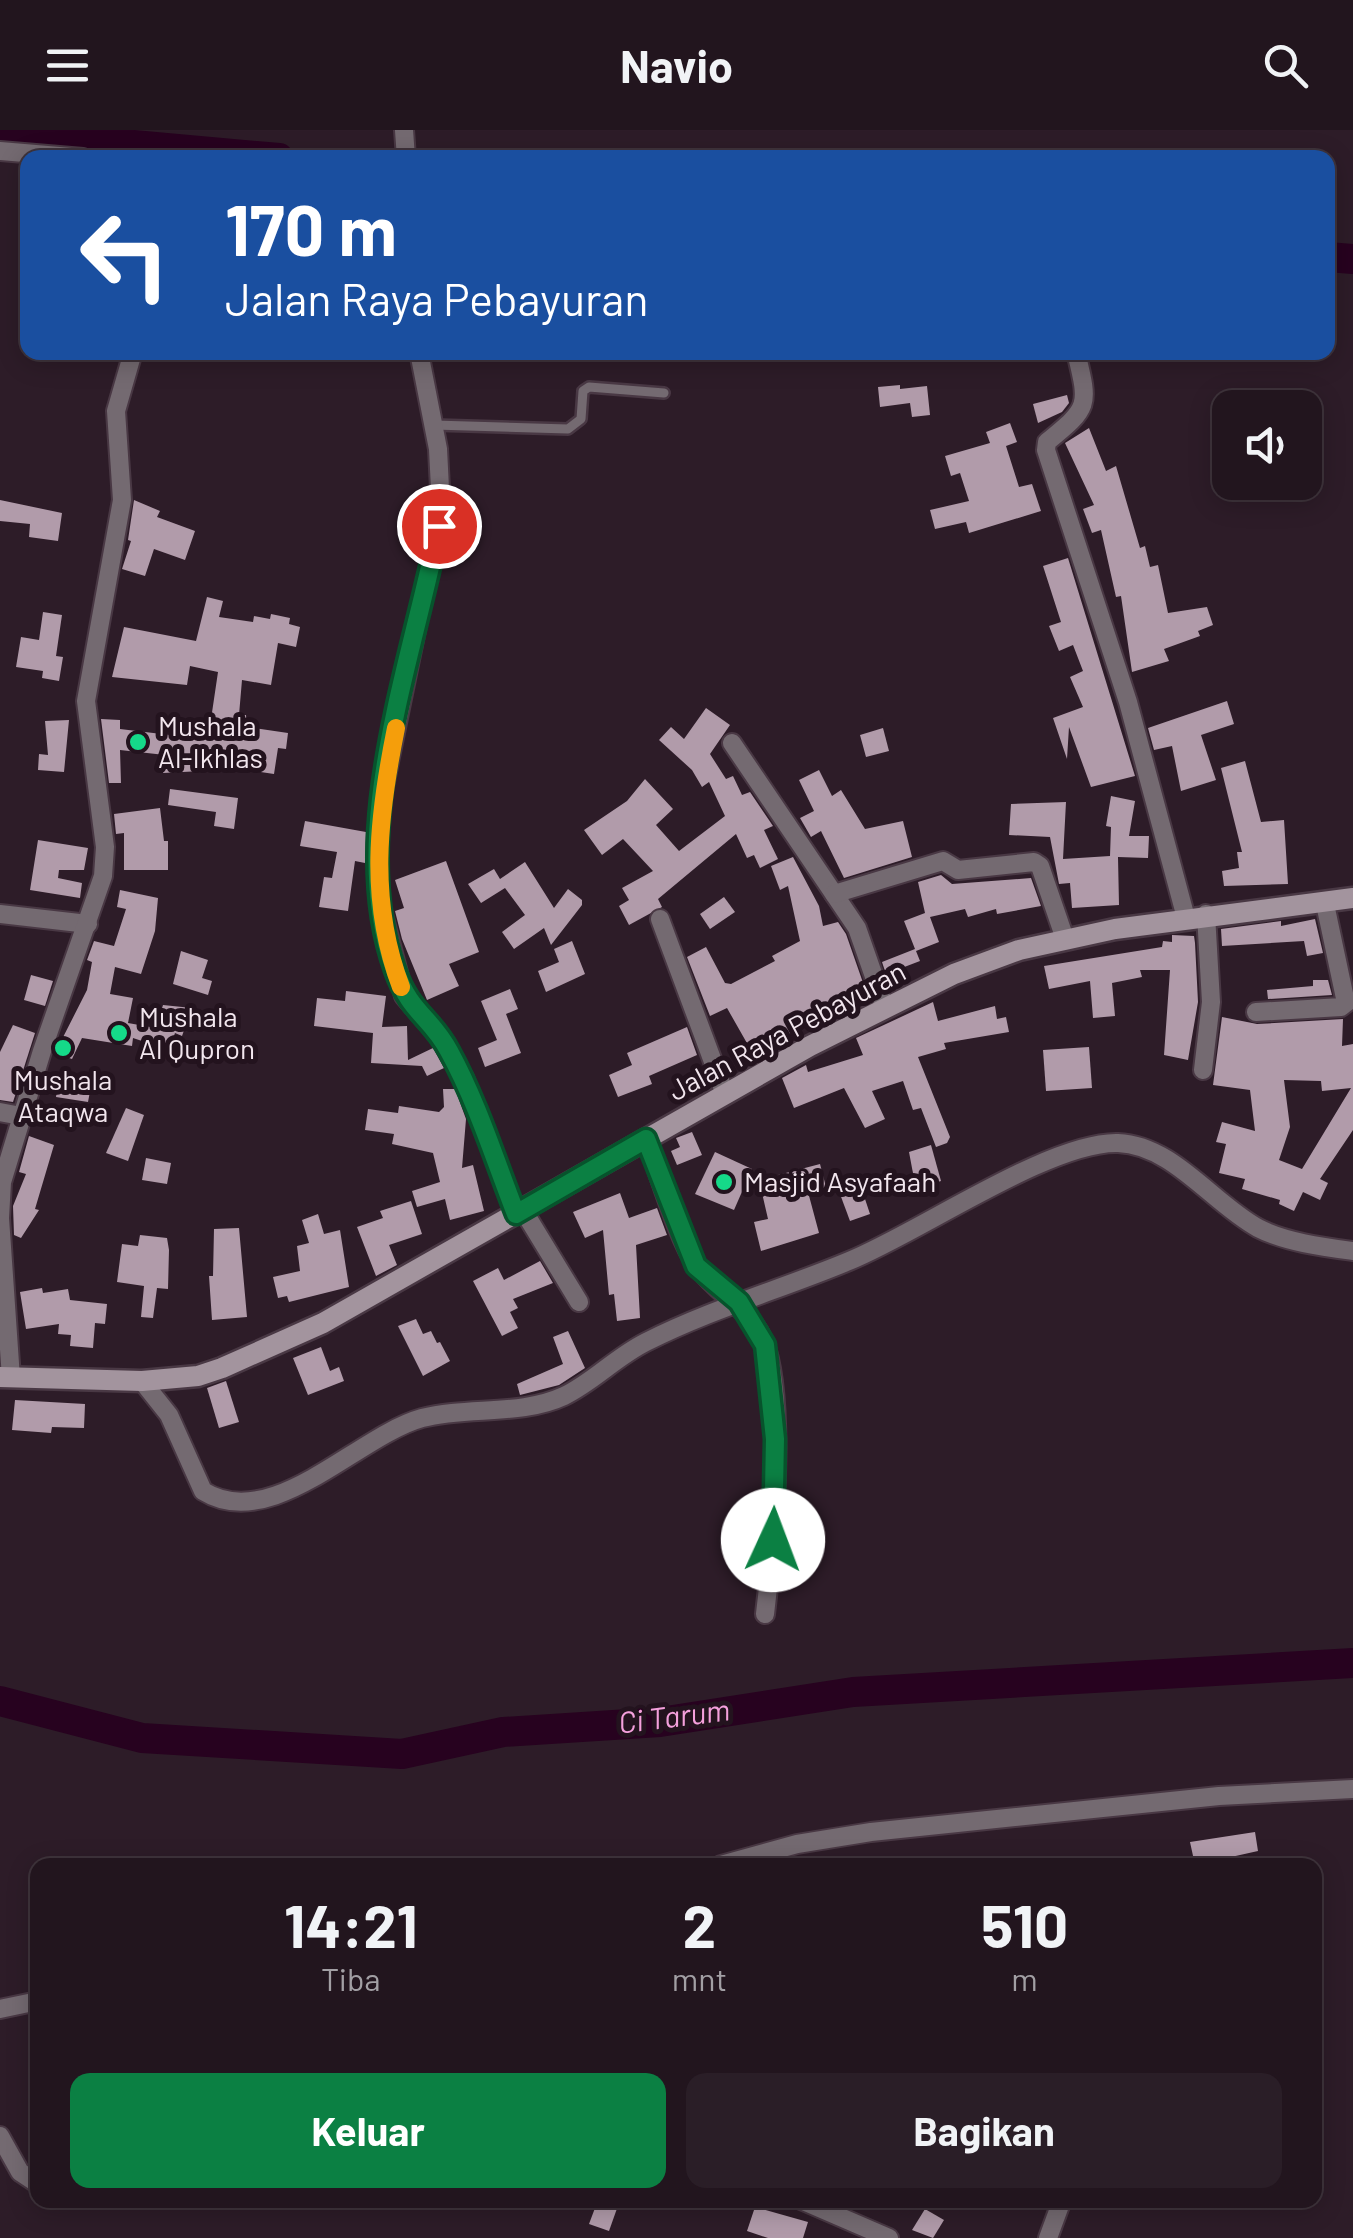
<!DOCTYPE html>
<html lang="id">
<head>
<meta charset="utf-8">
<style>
	:root { --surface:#22151e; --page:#2a1e27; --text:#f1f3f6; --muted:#a29fa4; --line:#3f343c; --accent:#0b8043 }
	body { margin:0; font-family:Barlow,sans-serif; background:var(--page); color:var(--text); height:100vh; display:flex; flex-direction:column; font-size:38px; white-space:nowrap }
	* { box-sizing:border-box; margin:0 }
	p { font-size:32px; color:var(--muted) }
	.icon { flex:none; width:55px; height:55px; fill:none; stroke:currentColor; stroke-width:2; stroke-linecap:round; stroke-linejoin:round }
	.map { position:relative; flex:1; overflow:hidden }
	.side { position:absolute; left:30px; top:1728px; width:1292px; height:350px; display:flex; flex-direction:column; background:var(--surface); border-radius:20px; box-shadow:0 5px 25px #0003,0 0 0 2px var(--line) }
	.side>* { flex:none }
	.hud { position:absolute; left:20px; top:20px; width:1315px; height:210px; border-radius:20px; box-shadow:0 5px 25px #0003,0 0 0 2px var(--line); background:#1a4fa0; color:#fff; overflow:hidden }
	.tools { position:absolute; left:1212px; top:260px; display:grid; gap:20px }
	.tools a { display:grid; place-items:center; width:110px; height:110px; border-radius:20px; background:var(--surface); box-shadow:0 5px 25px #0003,0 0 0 2px var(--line); font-size:50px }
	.pin { position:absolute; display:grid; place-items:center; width:85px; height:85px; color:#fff; margin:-42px; border:5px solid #fff; border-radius:50%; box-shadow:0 2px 10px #0007 }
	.me { position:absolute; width:110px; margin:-55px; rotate:2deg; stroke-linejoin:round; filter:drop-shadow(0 0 8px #0008) }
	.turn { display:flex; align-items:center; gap:35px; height:210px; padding:0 40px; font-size:45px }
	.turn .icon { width:130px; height:130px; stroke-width:2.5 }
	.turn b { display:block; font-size:70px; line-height:85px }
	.eta { display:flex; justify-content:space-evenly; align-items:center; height:170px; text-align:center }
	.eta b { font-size:60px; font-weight:700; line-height:70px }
	.cta { display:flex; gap:20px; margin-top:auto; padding:20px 40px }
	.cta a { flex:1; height:115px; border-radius:20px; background:var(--accent); color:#fff; font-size:40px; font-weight:700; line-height:115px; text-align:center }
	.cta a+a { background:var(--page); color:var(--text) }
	header { display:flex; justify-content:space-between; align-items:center; height:130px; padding:0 40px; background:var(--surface); font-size:45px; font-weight:700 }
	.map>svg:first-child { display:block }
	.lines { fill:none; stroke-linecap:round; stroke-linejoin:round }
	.river { stroke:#27021f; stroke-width:30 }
	.building { fill:#b19baa; fill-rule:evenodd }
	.lane-casing { stroke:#493844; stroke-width:14 }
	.street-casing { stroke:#493844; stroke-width:22 }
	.secondary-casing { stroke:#493844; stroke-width:25 }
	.lane { stroke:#746a71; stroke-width:9 }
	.street { stroke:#746a71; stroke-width:18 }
	.secondary { stroke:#a3949e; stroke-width:20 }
	.route-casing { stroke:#07532c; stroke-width:25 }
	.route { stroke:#0b8043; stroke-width:18 }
	.slow { stroke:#f59e0b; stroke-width:18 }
	.poi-dot { fill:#15d989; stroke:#23131e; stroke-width:4 }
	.labels { text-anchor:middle; stroke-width:10; stroke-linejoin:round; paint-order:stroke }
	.poi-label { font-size:28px; fill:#f2e6ee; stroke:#23131e; text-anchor:start }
	.street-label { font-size:28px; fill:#f2e6ee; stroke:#23131e }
	.water-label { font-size:30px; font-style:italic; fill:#f4a0dc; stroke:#23131e }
</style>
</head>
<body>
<header><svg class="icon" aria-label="menu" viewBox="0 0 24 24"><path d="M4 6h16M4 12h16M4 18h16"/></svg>Navio<svg class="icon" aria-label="search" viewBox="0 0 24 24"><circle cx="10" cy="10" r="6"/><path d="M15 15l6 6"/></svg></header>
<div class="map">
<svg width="1353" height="2108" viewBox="0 0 1353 2108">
	<rect width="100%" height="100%" fill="#2d1c28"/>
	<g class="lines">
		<g class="river">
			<path d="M0 3 279 28"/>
			<path d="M1328 127 1353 129"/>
			<path d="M0 1571 142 1608 402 1624 503 1602 660 1592 853 1562 1353 1533"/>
		</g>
	</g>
	<g class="building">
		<path d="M900 255V259L927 256 930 285 912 287 910 273 880 277 878 257Z"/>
		<path d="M1067 265 1069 273 1062 282 1038 293 1033 274Z"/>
		<path d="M1010 293 1017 312 1006 316 1019 357 1032 354 1041 381 969 403 966 392 935 399 930 380 969 371 960 343 951 346 945 326 990 313 986 302Z"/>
		<path d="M1089 298 1106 341 1116 336 1140 418 1145 416 1150 437 1158 435 1168 483 1207 477 1213 495 1198 501 1200 506 1164 519 1169 531 1132 542 1121 466 1116 467 1101 400 1092 403 1083 379 1094 375 1065 313Z"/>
		<path d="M0 370 62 383 58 411 29 407 30 394 0 391Z"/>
		<path d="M134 370 160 381 157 387 195 401 185 430 154 419 145 446 122 439 131 411 128 410Z"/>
		<path d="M1068 428 1135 646 1091 657 1069 597 1067 629 1053 588 1083 577 1070 547 1083 541 1073 515 1059 521 1049 496 1061 492 1043 436Z"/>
		<path d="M207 467 223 471 219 487 253 492 254 486 270 489 271 484 290 488 289 494 300 497 296 517 278 513 271 555 242 550 239 585H246L247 597 288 603 286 619 278 618 274 644 241 639 163 643 165 625 120 620 121 653H109L101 589 120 590V599L170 605 173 589 210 596 218 542 190 536 187 555 112 547 124 497 196 511Z"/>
		<path d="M43 482 62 485 56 526 63 527 59 551 42 548 43 541 16 537 21 507 39 510Z"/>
		<path d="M1227 571 1234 594 1201 605 1216 650 1181 661 1172 616 1154 620 1148 598Z"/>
		<path d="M706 578 730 595 710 624 726 649 733 646 742 665 750 662 773 696 764 700 778 729 760 738 754 725 747 728 736 704 658 769 662 777 629 795 619 776 629 770 622 758 653 741 623 709 602 725 584 700 627 671 645 649 673 679 656 695 679 721 725 686 709 652 702 657 692 640 659 610 671 597 684 609Z"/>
		<path d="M69 590 64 642 38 640 39 624 48 625 45 591Z"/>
		<path d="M883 598 889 621 866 627 860 605Z"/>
		<path d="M1245 631 1261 692 1284 690 1288 754 1224 756 1222 741 1239 738 1237 722H1242L1221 638Z"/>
		<path d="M819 640 832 666 841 660 865 699 903 691 912 727 844 748 821 701 811 707 800 688 814 681 799 650Z"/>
		<path d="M170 659 238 668 234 699 214 696 216 682 168 675Z"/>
		<path d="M1111 666 1135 671 1129 706H1149L1148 728 1118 727 1119 775 1072 778 1070 753 1059 754 1050 707 1009 705 1011 674 1066 672 1063 729 1110 726 1111 697 1106 696Z"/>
		<path d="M160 678 164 711H168V740H124V703L116 704 114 684Z"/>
		<path d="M305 691 366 702 365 733 355 731 348 781 319 777 324 747 332 748 337 722 300 716Z"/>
		<path d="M38 710 88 718 84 740H59L58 748 82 753 80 768 30 760Z"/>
		<path d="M793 727 819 776 823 796 838 792 846 804 868 867 752 922 727 878 710 886 687 827 706 817 725 853 731 854 775 831 772 826 800 811 788 756 780 760 771 736Z"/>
		<path d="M446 731 479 822 449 834 459 856 427 870 402 809 395 781 404 778 395 750Z"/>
		<path d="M525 732 554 778 568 759 582 770V775L551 815 544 798 514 819 502 802 525 785 505 758 481 773 468 754 494 739 500 749Z"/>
		<path d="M941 745 952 754 1031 748 1041 776 997 784 996 779 968 787 965 779 930 787 939 812 916 821 920 831 886 844 882 832 915 819 904 791 925 783 918 752Z"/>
		<path d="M120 760 158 768 155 801 141 844 115 837 110 864 133 868 128 893 156 898 163 875 192 878 182 906 175 903 169 920 133 908 132 916 82 908 72 929 55 923 87 860 92 832 87 830 94 811 114 816 126 779 117 777Z"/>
		<path d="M724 767 735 782 710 799 700 784Z"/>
		<path d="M1315 789 1323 823 1307 826 1304 811 1222 816 1221 799 1281 791V796Z"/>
		<path d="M1172 805 1194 806 1195 813 1198 872 1188 930 1164 925 1170 840H1140L1142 847 1112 853 1115 886 1093 888 1090 851 1049 859 1044 836 1162 817 1163 811 1172 812Z"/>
		<path d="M572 811 585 844 546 862 538 841 559 832 554 819Z"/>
		<path d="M181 821 208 830 202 848 212 851 208 865 173 854Z"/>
		<path d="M31 845 53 851 45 876 24 870Z"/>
		<path d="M1313 850H1328L1332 865 1268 869 1267 860 1313 856Z"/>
		<path d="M510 859 518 879 506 884 521 923 485 937 478 918 497 910 481 871Z"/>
		<path d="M346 861 386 866 382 897 407 896 408 930 433 918 444 938 427 946 422 936 371 933 373 903 314 896 317 868 345 871Z"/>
		<path d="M933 872 938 891 995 876 997 889 1006 887 1009 902 944 913 946 919 918 927 950 1007 947 1013 936 1017 921 978 913 980 903 951 872 961 885 989 865 998 844 958 794 978 782 948 806 935 808 942 863 925 856 908Z"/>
		<path d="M1222 887 1257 894 1343 889 1342 916 1353 914V1000L1320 1049 1328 1053 1320 1070 1303 1062 1294 1081 1279 1074 1280 1070 1242 1059 1245 1049 1219 1043 1226 1014 1216 1012 1222 992 1255 1001 1250 960 1213 955ZM1284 950 1321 951 1322 961 1351 958 1302 1039 1279 1030 1290 997Z"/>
		<path d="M13 895 35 903 13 972 0 970V922Z"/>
		<path d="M687 897 697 925 649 946 652 954 618 967 609 945 632 935 627 923Z"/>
		<path d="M1089 917 1092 958 1046 961 1043 920Z"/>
		<path d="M59 946 92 951 88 972 56 967Z"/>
		<path d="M443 959H455L466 989 462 1038 473 1035 484 1081 450 1090 445 1069 417 1077 412 1061 440 1052 433 1023 392 1014 394 1004 365 1000 368 979 398 983 399 976 439 982 444 977Z"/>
		<path d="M126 978 144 985 128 1031 106 1023Z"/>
		<path d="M692 1002 702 1025 677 1035 671 1021 680 1017 676 1008Z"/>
		<path d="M29 1006 54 1015 35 1079 39 1080 21 1108 14 1105 13 1076 26 1044 19 1042Z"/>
		<path d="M931 1015 941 1051 916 1059 909 1022Z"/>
		<path d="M715 1022 752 1039 734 1080 695 1064Z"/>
		<path d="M146 1028 171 1033 167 1054 142 1050Z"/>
		<path d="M820 1034 826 1057 808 1062 819 1103 761 1121 754 1092 768 1089 759 1050Z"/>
		<path d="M861 1057 870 1084 850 1091 840 1064Z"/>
		<path d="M620 1063 629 1088 657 1078 667 1105 636 1115 640 1188 617 1191 614 1164 609 1165 603 1100 585 1108 573 1082Z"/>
		<path d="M411 1071 422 1104 389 1115 397 1135 376 1146 357 1097 383 1088 380 1081Z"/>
		<path d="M318 1084 324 1104 340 1100 349 1157 289 1172 287 1166 278 1168 273 1147 300 1141 297 1116 309 1113 302 1090Z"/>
		<path d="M239 1098 247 1187 212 1190 209 1146H213L214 1099Z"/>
		<path d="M140 1105 167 1108 169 1120 168 1159 157 1158 153 1188 141 1187 144 1156 117 1152 122 1114 138 1116Z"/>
		<path d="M540 1131 553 1153 513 1169 518 1178 510 1182 518 1198 502 1206 473 1151 498 1138 504 1150Z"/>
		<path d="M42 1158 43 1163 68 1159 70 1170 107 1174 105 1194 95 1193 93 1218 70 1216 71 1205 58 1204 59 1194 26 1199 20 1162Z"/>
		<path d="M416 1189 423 1204 431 1201 437 1213 440 1212 450 1231 423 1246 398 1196Z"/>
		<path d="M568 1201 585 1238 559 1255 520 1265 517 1254 563 1234 553 1207Z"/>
		<path d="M321 1217 330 1241 339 1237 344 1251 308 1265 293 1228Z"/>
		<path d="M226 1251 239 1292 219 1298 207 1258Z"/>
		<path d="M15 1270 85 1274 84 1298 52 1297 51 1303 12 1300Z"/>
		<path d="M1255 1702 1258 1721 1195 1735 1190 1712Z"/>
		<path d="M598 2070H620L609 2101 589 2094Z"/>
		<path d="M755 2077 808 2092 803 2108H768L747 2101Z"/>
		<path d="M925 2079 944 2090 933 2108 912 2100Z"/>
	</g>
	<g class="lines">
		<defs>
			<path id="lane" d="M434 295 568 299 581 289 583 261 589 257 664 263"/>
			<g id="street">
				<path d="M404 0 406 28"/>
				<path d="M0 21 83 28"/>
				<path d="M419 222 438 319 441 378 383 661 377 719 380 773 404 866 443 911 464 948 516 1084"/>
				<path d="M1076 222C1089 276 1090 277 1047 312L1046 320 1128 572 1186 788"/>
				<path d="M732 613 857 798 885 878"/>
				<path d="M834 764 943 731 958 740 1034 732 1040 736 1065 809"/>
				<path d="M0 784 88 794"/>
				<path d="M660 789 725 964"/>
				<path d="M1256 882 1341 877 1346 873 1325 774"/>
				<path d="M1203 940 1211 872 1206 784"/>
				<path d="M0 982 21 986"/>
				<path d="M646 1009C659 1042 678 1111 698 1137 719 1166 746 1174 763 1210 787 1265 773 1423 765 1484"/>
				<path d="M523 1080 579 1172"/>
				<path d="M11 1248 0 1088 2 1052 42 921 103 746 105 717 86 571 122 370 116 281 133 222"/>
				<path d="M142 1251 169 1285 203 1361C272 1404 357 1306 422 1288 468 1276 521 1286 564 1266 593 1252 616 1227 646 1212 711 1179 782 1159 849 1131 917 1104 1050 1011 1118 1013 1173 1015 1212 1073 1258 1098 1285 1112 1323 1117 1353 1121"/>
				<path d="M721 1735 797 1714 871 1702 1219 1666 1353 1659"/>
				<path d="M0 1879 38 1871"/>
				<path d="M0 2006 20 2042 38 2054"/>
				<path d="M801 2070 889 2108"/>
				<path d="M1048 2108 1062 2070"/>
			</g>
			<path id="secondary" d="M0 1247 142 1251 198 1246 222 1238 323 1193 810 916 954 844 1019 820 1115 799 1353 768"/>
		</defs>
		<use href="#lane" class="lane-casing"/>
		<use href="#street" class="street-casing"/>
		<use href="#secondary" class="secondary-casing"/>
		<use href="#lane" class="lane"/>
		<use href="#street" class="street"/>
		<use href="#secondary" class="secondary"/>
	</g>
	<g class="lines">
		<defs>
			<path id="route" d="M439 396C412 533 346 703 395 840 410 883 431 887 449 921 477 972 495 1030 516 1084L646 1009 696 1136 739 1172 765 1215 775 1309 773 1410"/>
		</defs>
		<use href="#route" class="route-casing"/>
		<use href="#route" class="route"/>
		<path class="slow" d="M396 598C378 687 368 770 401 857"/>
	</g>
	<g class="poi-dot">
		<circle cx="138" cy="612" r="10"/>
		<circle cx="119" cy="903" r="10"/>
		<circle cx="63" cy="918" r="10"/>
		<circle cx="724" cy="1052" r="10"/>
	</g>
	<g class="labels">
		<g class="poi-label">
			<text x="158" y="606">Mushala<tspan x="158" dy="32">Al-Ikhlas</tspan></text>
			<text x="139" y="897">Mushala<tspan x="139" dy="32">Al Qupron</tspan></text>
			<text x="63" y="960" text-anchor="middle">Mushala<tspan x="63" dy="32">Ataqwa</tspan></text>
			<text x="744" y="1062">Masjid Asyafaah</text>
		</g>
		<g class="street-label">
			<text transform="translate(787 901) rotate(-28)" y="10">Jalan Raya Pebayuran</text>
		</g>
		<g class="water-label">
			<text transform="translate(674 1587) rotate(-7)" y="10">Ci Tarum</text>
		</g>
	</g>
</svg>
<div class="tools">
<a><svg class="icon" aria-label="sound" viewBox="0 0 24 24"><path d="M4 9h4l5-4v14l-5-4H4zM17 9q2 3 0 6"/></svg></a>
</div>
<div class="pin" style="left:439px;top:396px;background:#d93025"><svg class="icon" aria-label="arrive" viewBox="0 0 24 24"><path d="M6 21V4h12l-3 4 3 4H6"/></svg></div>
<svg class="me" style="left:773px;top:1410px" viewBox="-20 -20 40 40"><circle r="19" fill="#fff"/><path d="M0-13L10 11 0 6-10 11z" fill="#0b8043"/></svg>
<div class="hud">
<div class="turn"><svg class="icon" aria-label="left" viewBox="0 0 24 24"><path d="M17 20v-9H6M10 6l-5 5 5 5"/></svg><div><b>170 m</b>Jalan Raya Pebayuran</div></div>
</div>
<section class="side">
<div class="eta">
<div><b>14:21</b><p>Tiba</p></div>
<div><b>2</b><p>mnt</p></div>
<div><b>510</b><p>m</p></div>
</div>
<div class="cta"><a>Keluar</a><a>Bagikan</a></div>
</section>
</div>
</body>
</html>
